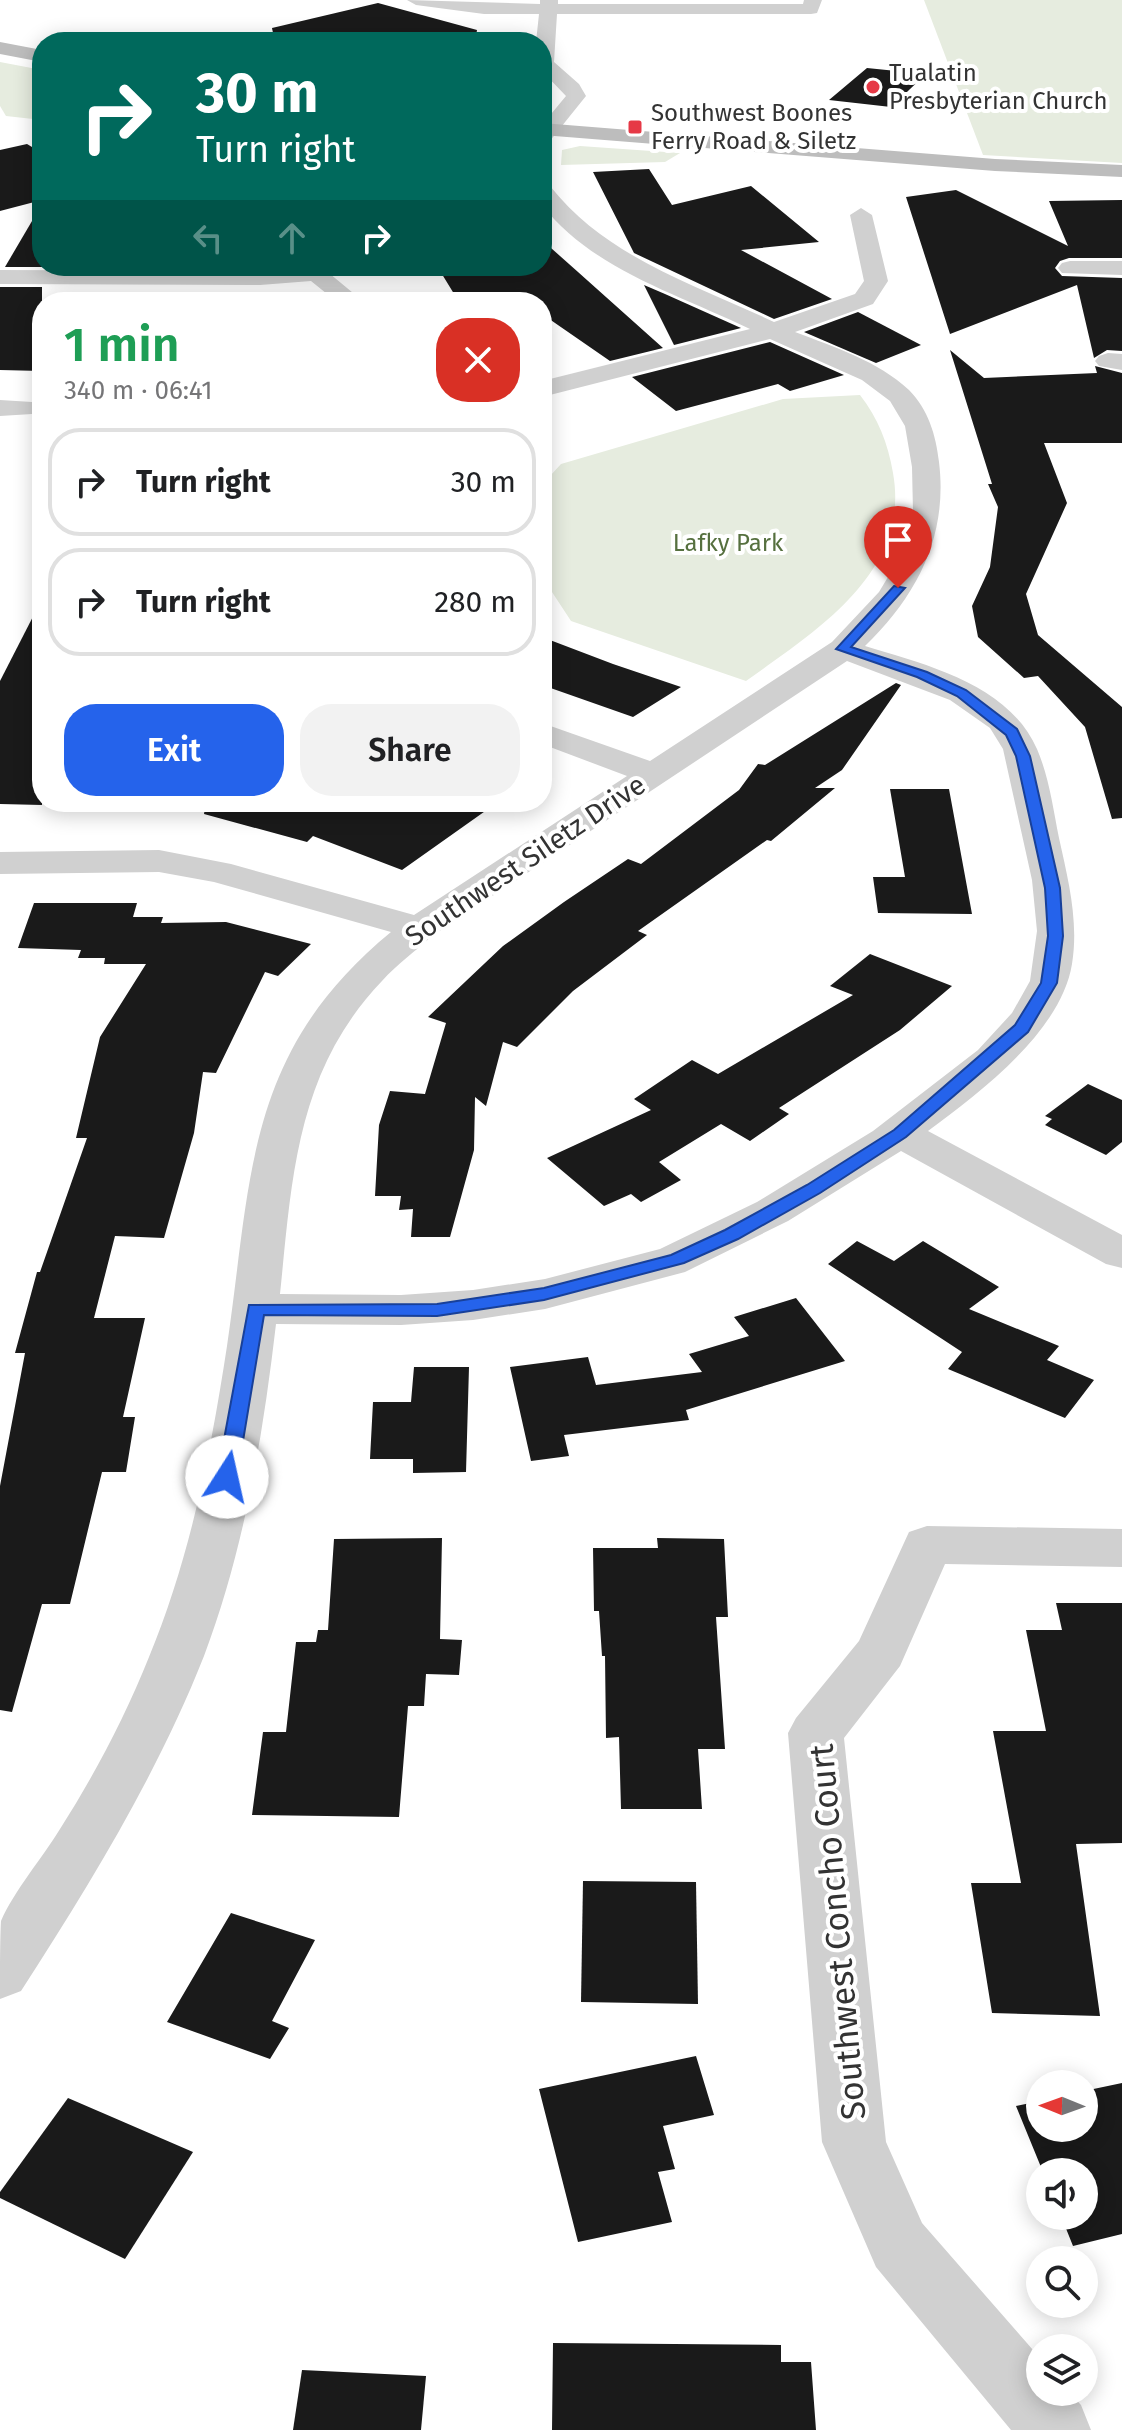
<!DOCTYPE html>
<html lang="en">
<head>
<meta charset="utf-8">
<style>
	:root { --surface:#fff; --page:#f2f2f2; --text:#202124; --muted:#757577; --line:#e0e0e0; --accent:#2563eb }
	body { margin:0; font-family:"Fira Sans",sans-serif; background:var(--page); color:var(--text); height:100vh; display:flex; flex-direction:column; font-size:30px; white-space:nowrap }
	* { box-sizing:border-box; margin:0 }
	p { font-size:26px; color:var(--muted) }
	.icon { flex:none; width:44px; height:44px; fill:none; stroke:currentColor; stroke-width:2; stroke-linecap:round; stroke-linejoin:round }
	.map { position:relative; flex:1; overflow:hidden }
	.side { position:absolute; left:32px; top:292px; width:520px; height:520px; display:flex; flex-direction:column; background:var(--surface); border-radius:32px; box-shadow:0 4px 20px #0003 }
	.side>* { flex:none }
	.banner { position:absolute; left:32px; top:32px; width:520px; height:244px; border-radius:32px; box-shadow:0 4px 20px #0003; background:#00695c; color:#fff; overflow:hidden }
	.needle { width:52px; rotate:271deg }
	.controls { position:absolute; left:1026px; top:2070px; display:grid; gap:16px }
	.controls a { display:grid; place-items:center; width:72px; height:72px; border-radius:50%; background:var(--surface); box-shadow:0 4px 20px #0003; font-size:40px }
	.pin { position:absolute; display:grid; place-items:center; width:68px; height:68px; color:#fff; margin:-82px -34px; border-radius:50% 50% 50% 0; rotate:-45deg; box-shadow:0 0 8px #0007 }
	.pin .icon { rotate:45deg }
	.me { position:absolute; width:88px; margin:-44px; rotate:10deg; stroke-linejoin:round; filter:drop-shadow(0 0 6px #0008) }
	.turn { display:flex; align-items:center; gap:28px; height:168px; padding:0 32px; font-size:36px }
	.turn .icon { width:104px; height:104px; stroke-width:2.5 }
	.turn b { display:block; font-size:56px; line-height:68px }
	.lanes { display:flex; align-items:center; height:76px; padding:0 32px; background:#0003; justify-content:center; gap:40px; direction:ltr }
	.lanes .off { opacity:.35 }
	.round { display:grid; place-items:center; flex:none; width:84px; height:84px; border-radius:32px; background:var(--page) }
	.overview { display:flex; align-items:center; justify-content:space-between; height:136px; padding:0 32px }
	h1 { font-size:48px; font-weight:600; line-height:60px; color:#1e9e55 }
	.action { display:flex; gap:16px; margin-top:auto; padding:16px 32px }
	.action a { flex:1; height:92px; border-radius:32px; background:var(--accent); color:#fff; font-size:32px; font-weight:600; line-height:92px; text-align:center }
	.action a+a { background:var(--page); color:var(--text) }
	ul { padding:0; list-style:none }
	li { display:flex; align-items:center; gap:24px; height:108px; margin:0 16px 12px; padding:0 16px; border:4px solid var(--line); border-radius:32px }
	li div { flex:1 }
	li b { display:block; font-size:30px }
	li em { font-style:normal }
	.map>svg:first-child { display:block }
	.green { fill:#e6ecdf }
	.building { fill:#1a1a1a }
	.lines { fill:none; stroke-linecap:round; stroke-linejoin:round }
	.minor { fill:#d0d0d0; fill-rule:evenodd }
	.secondary { fill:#bdbdbd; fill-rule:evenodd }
	.route { fill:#2563eb; stroke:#184099; stroke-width:2 }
	.poi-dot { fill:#e63946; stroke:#fff; stroke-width:3 }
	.labels { text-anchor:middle; stroke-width:8; stroke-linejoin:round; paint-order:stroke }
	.far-poi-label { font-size:24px; fill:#333; stroke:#fff; text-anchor:start }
	.far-park-label { font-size:24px; fill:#56703f; stroke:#fff }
	.street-label { font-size:28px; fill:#333; stroke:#fff }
	.near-street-label { font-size:34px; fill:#333; stroke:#fff }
</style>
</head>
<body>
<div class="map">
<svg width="1122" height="2430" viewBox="0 0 1122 2430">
	<rect width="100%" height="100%" fill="#fff"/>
	<g class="green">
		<path d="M924 0H1122V163L983 155Z"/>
		<path d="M0 62 42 70V120L6 116 0 106Z"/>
		<path d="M580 146 680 153 665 162 561 165 562 150Z"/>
		<path d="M860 395C878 418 888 443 893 473 911 572 816 631 746 681L571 621 552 592 550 476 561 464 783 399Z"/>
	</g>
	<g class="building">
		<path d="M378 3 477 30 475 42H285L273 33 272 28Z"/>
		<path d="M867 68 926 74 891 107 829 100Z"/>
		<path d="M27 144 42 153V200L0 211V150Z"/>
		<path d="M649 169 672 205 751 186 819 242 741 250 832 299 774 319 634 253 593 172Z"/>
		<path d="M956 190 1068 246 1049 201 1122 200V258H1069L1060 261 1055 268 1062 276 1122 278V351L1107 350 1094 358 1077 285 950 334 906 197Z"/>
		<path d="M42 204V267H5Z"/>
		<path d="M542 240 578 272 663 348 610 361 542 314V302H459L437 266H542Z"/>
		<path d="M644 285 665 294 741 328 674 345Z"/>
		<path d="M0 287H42V371L0 370Z"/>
		<path d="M858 312 921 345 876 363 804 332Z"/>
		<path d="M770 342 844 375 790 391 778 384 676 411 632 377Z"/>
		<path d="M950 350 984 378 1097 373 1095 366 1122 373V443H1044L1067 503 1026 594 1038 635 1122 707V818L1112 819 1085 727 1038 676 1024 678 978 637 972 606 990 567 998 507 988 484H992Z"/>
		<path d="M42 599V805L0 804V681Z"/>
		<path d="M542 637 613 664 681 687 633 717 542 685Z"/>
		<path d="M896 683 901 685 842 770 815 788H835L771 841 767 840 638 931 647 935 573 991 517 1047 503 1042 486 1106 475 1097 474 1150 450 1237H411L413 1209 399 1210 401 1196H375L379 1125 390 1091 425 1094 446 1023 428 1017 503 946 564 902 628 859 641 864 739 790 758 764 765 765Z"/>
		<path d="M890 789H949L972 914 878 913 873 877H905Z"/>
		<path d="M206 802H498L402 870 313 836 307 842 204 814Z"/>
		<path d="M34 903H137L133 917H163L161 923 226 922 311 944 278 976 265 972 216 1073 203 1072 194 1133 164 1238 115 1236 94 1318H145L123 1417H135L126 1472H102L70 1604H42L12 1712 0 1710V1486L25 1353H15L37 1272H40L87 1138H76L100 1037 146 964H104L105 958H78L81 950 18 948Z"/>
		<path d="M870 954 952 986 900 1030 779 1108 789 1114 750 1141 721 1124 659 1162 681 1180 641 1202 631 1194 604 1206 547 1158 651 1110 634 1099 692 1060 718 1074 853 995 830 986Z"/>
		<path d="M1088 1084 1122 1100V1142L1106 1155 1045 1125 1052 1119 1045 1116Z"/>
		<path d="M857 1241 894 1261 923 1241 999 1287 969 1309 1059 1346 1047 1360 1094 1380 1065 1418 948 1369 962 1352 828 1264Z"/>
		<path d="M796 1298 845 1361 686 1410 689 1420 564 1435 569 1456 531 1461 510 1367 588 1357 596 1385 702 1372 689 1354 749 1336 734 1317Z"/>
		<path d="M414 1367H469L466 1472 413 1473V1459H370L373 1402H411Z"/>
		<path d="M442 1538 440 1639 462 1640 459 1675 426 1674 424 1706H408L399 1817 252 1815 263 1732H286L296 1642H316L318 1630H328L334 1539Z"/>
		<path d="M657 1538 724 1539 728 1617H716L725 1749H698L702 1809H621L619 1737 606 1738 605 1656H602L599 1611H594L593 1548H658Z"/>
		<path d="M1056 1603H1122V1843L1076 1844 1100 2016 992 2013 971 1883H1021L993 1731H1046L1026 1630H1062Z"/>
		<path d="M583 1881 696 1882 698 2004 581 2002Z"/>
		<path d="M231 1913 315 1940 272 2021 289 2028 270 2059 167 2022Z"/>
		<path d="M696 2056 714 2115 663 2126 675 2169 658 2172 672 2222 578 2242 539 2089Z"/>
		<path d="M1122 2083V2234L1073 2246 1061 2216H1084V2172H1043L1016 2106 1040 2101V2128H1084V2091Z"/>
		<path d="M68 2098 193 2152 125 2259 0 2198V2192Z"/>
		<path d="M553 2343 781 2345V2362H811L816 2430H552Z"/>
		<path d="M302 2370 426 2376 421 2430H293Z"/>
	</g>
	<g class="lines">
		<g class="minor">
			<path d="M407 0 540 4V0H558V4H803L804 0H822L817 13 811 14H557L554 62 579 84 586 96 549 142 542 144V125L566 96 542 71V42H536L539 14H484L416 5Z"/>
			<path d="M265 32 282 42H258L256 38Z"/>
			<path d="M542 184 550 186C607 258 694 284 774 322L855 294 864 281 850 215 861 208 872 215 888 281 873 304 795 332C834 347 878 361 909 390 928 409 936 435 939 462 948 535 918 595 865 646 927 665 1008 684 1037 749 1049 777 1053 808 1059 838 1068 879 1079 921 1072 964 1061 1032 980 1092 928 1131L1122 1235V1268L1106 1264 901 1151 788 1221 685 1272 545 1309 473 1320 401 1325 276 1324C263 1436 244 1550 204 1656 157 1775 90 1884 21 1991L0 1999C0 1980 0 1936 1 1921 14 1891 43 1857 60 1829 95 1774 125 1717 149 1657 190 1558 211 1451 227 1346 252 1176 245 1052 391 932L214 882 159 872 0 874V852L159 850 231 864 414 915 627 776 542 744V723L650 761 832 642 879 592 900 557 913 512 912 467 905 426 890 401 862 380 770 339 542 397V381L750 329C678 294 593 270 542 205ZM847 661 950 700 990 728 1003 749 1032 880 1037 931 1030 981 1012 1013 978 1050 873 1131 757 1202 660 1249 545 1279 473 1290 401 1295 280 1294C292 1178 296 1071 382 981 397 964 416 951 432 936Z"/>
			<path d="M1070 261H1122V275L1062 273 1058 268 1062 263Z"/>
			<path d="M316 267 324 269 364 302H337L311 281 260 285 0 284V270L260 271Z"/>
			<path d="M1108 353 1122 354V370L1099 366 1095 361 1099 356Z"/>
			<path d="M0 400 32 402 36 408 32 414 0 416Z"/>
			<path d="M927 1526 1122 1529V1567L945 1564 900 1666 844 1738 886 2142 922 2223 1040 2358V2392H1069L1081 2405 1091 2430H1011L876 2267 822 2142 788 1733 796 1718 859 1641 909 1532Z"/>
		</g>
		<g class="secondary">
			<path d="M0 42 42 50V62L0 54Z"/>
			<path d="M542 123 995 159 1122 165V177L995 171 542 135Z"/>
		</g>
	</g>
	<path class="route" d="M894 586 905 588 851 647 927 672 966 690 1017 729 1030 756 1060 888 1063 936 1057 983 1028 1032 906 1137 820 1193 738 1239 684 1263 544 1300 437 1316 264 1315 237 1477 227 1484 220 1482 217 1477 249 1305 437 1304 544 1288 671 1255 725 1230 807 1185 894 1130 1015 1025 1041 983 1048 936 1045 888 1016 756 1006 735 957 696 917 677 836 649Z"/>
	<g class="poi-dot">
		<circle cx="873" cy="87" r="8"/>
		<rect x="627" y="119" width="16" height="16" rx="4"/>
	</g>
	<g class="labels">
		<g class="far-poi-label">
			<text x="889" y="81">Tualatin<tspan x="889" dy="28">Presbyterian Church</tspan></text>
			<text x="651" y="121">Southwest Boones<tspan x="651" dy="28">Ferry Road &amp; Siletz</tspan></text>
		</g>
		<g class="far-park-label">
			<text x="728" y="551">Lafky Park</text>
		</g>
		<g class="street-label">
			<text transform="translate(525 860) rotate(-34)" y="10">Southwest Siletz Drive</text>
		</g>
		<g class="near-street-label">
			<text transform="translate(837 1932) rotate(-95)" y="12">Southwest Concho Court</text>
		</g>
	</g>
</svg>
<div class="controls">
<a><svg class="needle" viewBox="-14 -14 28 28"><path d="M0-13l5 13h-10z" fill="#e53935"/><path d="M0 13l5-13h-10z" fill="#757577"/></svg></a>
<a><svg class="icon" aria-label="sound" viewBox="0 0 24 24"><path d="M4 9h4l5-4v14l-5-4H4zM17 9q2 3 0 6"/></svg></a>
<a><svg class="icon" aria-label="search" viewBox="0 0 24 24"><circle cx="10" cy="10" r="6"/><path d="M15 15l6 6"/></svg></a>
<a><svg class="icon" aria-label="layers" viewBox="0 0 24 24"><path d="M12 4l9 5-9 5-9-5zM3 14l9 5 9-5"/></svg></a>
</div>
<div class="pin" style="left:898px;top:588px;background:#d93025"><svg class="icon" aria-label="arrive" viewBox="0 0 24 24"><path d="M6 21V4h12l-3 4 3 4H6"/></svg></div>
<svg class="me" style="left:227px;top:1477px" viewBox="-20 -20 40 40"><circle r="19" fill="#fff"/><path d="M0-13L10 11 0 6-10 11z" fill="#2563eb"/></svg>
<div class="banner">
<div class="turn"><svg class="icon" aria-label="right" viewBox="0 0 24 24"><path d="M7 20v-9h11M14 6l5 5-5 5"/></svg><div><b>30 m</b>Turn right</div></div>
<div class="lanes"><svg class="icon off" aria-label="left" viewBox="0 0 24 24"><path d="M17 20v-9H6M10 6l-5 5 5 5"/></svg><svg class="icon off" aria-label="ahead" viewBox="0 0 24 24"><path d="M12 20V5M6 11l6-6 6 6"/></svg><svg class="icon" aria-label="right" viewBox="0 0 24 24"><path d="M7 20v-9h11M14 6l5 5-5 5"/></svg></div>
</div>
<section class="side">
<div class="overview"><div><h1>1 min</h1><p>340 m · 06:41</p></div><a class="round" style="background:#d93025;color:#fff"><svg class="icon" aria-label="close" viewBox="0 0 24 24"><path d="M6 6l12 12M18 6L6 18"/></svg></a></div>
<ul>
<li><svg class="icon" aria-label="right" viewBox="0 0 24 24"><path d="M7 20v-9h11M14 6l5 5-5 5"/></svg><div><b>Turn right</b></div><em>30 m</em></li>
<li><svg class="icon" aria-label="right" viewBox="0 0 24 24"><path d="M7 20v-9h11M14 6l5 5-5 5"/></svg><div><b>Turn right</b></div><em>280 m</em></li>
</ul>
<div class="action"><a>Exit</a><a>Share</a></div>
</section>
</div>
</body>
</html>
